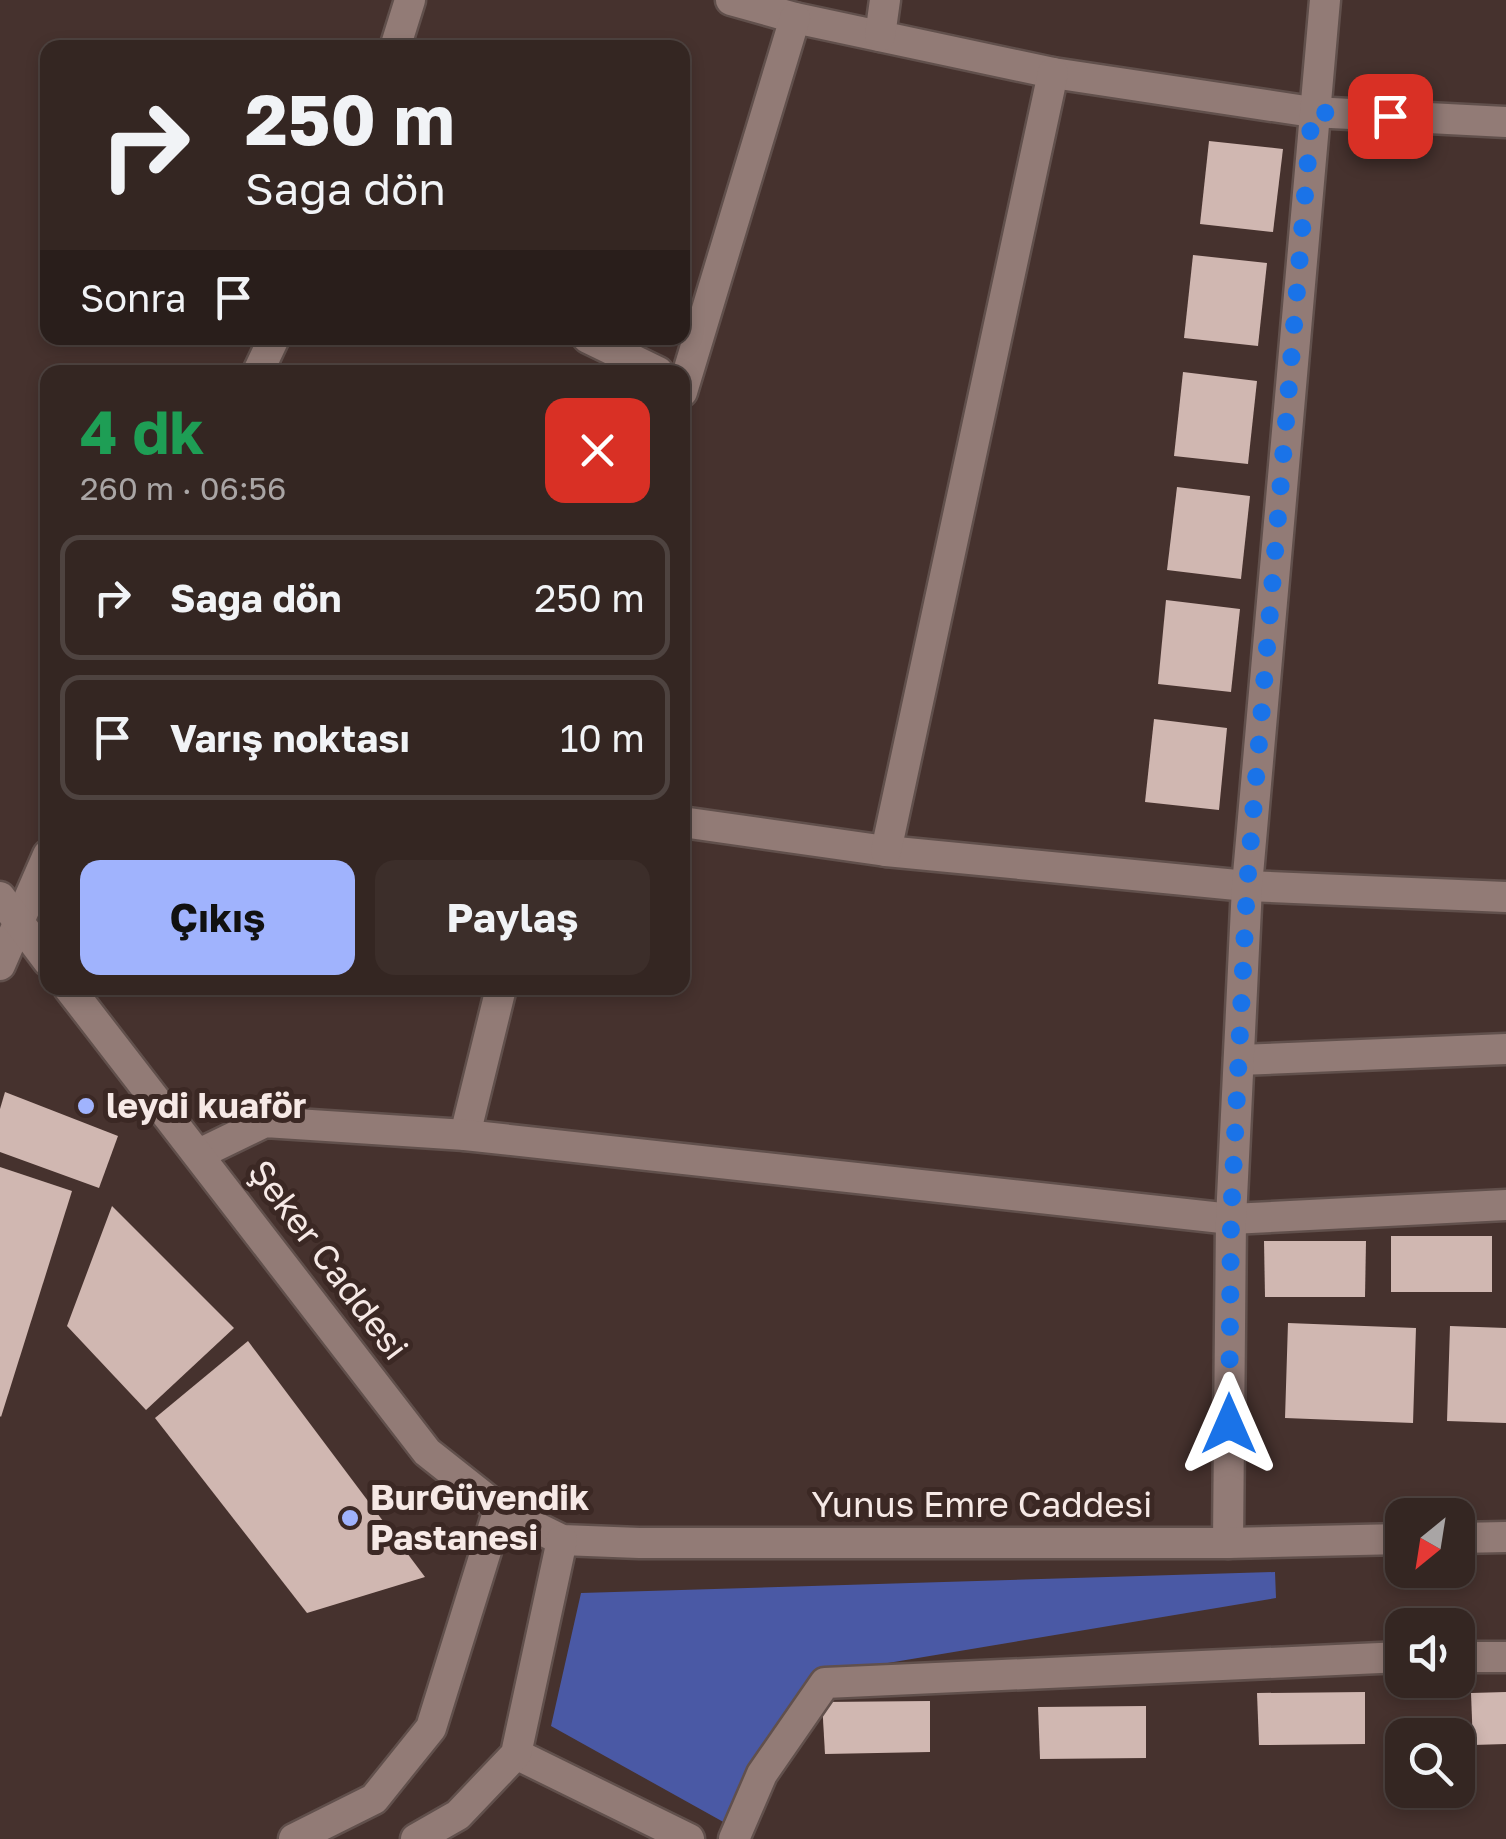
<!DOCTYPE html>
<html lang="tr">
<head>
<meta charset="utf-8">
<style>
	:root { --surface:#342622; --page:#3c2e2a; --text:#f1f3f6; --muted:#a9a5a5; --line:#4e4340; --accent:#a0b3fd }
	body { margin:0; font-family:"Golos Text",sans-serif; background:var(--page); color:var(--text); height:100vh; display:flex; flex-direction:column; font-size:38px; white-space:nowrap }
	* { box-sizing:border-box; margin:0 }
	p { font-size:32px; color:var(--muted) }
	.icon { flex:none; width:55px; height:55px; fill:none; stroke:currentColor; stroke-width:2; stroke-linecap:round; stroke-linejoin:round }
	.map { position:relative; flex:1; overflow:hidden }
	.sheet { position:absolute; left:40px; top:365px; width:650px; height:630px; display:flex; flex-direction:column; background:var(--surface); border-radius:20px; box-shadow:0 5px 15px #0003,0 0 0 2px var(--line) }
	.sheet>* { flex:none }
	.hud { position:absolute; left:40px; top:40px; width:650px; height:305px; border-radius:20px; box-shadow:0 5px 15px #0003,0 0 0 2px var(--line); background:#342622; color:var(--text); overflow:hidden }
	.needle { width:65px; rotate:210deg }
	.buttons { position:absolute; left:1385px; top:1498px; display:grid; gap:20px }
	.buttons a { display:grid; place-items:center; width:90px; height:90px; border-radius:20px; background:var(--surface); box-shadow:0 5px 15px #0003,0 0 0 2px var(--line); font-size:50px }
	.pin { position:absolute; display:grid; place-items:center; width:85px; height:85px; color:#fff; margin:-42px; border-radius:20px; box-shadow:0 5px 15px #0006 }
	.me { position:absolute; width:110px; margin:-55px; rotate:0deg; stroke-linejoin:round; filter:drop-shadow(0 0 8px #0008) }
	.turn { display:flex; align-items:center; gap:35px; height:210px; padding:0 40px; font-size:45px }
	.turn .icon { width:130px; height:130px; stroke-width:2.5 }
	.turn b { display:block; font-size:70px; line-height:85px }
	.then { display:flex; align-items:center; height:95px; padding:0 40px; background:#0003; gap:20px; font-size:38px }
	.round { display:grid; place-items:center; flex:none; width:105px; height:105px; border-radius:20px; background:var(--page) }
	.headline { display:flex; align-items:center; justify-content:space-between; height:170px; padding:0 40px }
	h1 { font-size:60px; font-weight:700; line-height:75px; color:#1e9e55 }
	.cta { display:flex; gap:20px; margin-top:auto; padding:20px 40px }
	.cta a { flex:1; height:115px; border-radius:20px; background:var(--accent); color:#111; font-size:40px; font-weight:700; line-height:115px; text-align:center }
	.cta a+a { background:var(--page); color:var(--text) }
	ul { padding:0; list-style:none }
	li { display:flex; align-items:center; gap:30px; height:125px; margin:0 20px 15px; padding:0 20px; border:5px solid var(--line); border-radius:20px }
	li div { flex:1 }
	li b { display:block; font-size:38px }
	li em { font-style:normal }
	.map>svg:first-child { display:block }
	.green { fill:#4a59a5 }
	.building { fill:#d0b7b1 }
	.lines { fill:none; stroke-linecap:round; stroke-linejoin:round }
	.street-casing { stroke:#61504c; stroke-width:35 }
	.secondary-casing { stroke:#61504c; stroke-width:35 }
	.street { stroke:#927b76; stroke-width:30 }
	.secondary { stroke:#927b76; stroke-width:30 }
	.route { stroke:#1a73e8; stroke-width:18; stroke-dasharray:0 32.4 }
	.poi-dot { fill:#a0b3fd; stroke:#3b2824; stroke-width:4 }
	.labels { text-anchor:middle; stroke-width:10; stroke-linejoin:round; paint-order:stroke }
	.poi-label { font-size:35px; font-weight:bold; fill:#f6e9e6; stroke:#3b2824; text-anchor:start }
	.street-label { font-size:35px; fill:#f6e9e6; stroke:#3b2824 }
</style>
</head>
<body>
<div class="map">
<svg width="1506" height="1839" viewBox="0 0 1506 1839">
	<rect width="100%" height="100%" fill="#46322e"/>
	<path class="green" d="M1275 1572 1276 1598 822 1674 727 1824 551 1726 581 1593Z"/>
	<g class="building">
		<path d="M1209 141 1283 149 1273 232 1200 224Z"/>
		<path d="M1193 255 1267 263 1258 346 1184 338Z"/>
		<path d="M1183 372 1257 381 1248 464 1174 456Z"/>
		<path d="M1177 487 1250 496 1241 579 1167 570Z"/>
		<path d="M1166 600 1240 609 1231 692 1158 684Z"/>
		<path d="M1154 719 1227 728 1219 810 1145 802Z"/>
		<path d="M5 1092 118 1136 99 1188 0 1152V1109Z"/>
		<path d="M0 1167 72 1191 1 1417 0 1416Z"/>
		<path d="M112 1206 234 1328 146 1410 67 1326Z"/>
		<rect x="1391" y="1236" width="101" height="56"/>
		<path d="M1264 1241H1366L1365 1297H1265Z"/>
		<path d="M1288 1323 1416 1328 1413 1423 1285 1418Z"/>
		<path d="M1450 1326 1506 1328V1423L1447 1421Z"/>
		<path d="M248 1341 425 1577 307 1613 155 1418Z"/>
		<path d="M1365 1692V1744L1259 1745 1257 1693Z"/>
		<path d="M1506 1692V1744L1473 1745 1471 1693Z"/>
		<path d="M930 1701V1752L825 1754 822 1702Z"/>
		<path d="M1146 1706V1758L1040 1759 1038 1707Z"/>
	</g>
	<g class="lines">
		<defs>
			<g id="street">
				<path d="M731 0 795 18 1053 73 1312 112 1506 122"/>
				<path d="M880 36 885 0"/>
				<path d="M395 48 410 0"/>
				<path d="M588 338 658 372"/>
				<path d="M258 372 274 338"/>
				<path d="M682 392 795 18"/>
				<path d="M682 822 886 851 1247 886 1506 897"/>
				<path d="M886 851 1053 73"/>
				<path d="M0 965 48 855"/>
				<path d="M1239 1060 1506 1049"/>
				<path d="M465 1135 501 988"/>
				<path d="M199 1154 265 1122 465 1135 1231 1219 1506 1205"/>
				<path d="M1228 1543 1231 1219 1247 886 1325 0"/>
				<path d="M1458 1657H1506"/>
				<path d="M516 1754 689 1839"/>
				<path d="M734 1839 762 1774 825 1683 1402 1657"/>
			</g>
			<g id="secondary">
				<path d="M0 897 48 961"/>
				<path d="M69 988 427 1452 499 1509 562 1540 639 1543H1228L1402 1539"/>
				<path d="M1458 1538 1506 1537"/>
				<path d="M294 1839 374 1799 431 1728 499 1509"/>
				<path d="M416 1839 458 1815 516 1754 562 1540"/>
			</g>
		</defs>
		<use href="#street" class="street-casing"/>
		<use href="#secondary" class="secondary-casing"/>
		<use href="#street" class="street"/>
		<use href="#secondary" class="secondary"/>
	</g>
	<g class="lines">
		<path class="route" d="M1229 1424 1231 1219 1247 886 1312 112 1390 116"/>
	</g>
	<g class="poi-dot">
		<circle cx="86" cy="1106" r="10"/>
		<circle cx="350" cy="1518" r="10"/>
	</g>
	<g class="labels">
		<g class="poi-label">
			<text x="106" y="1118">leydi kuaför</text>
			<text x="370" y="1510">BurGüvendik<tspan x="370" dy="40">Pastanesi</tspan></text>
		</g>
		<g class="street-label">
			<text transform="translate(328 1260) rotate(53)" y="12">Şeker Caddesi</text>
			<text x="982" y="1517">Yunus Emre Caddesi</text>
		</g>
	</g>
</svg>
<div class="buttons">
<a><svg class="needle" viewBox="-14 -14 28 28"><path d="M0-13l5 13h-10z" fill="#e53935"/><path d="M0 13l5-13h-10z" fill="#a9a5a5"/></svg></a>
<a><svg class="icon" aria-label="sound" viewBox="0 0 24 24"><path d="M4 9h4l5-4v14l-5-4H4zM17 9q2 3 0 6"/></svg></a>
<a><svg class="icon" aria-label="search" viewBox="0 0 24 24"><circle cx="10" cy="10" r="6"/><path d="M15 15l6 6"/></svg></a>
</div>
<div class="pin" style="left:1390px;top:116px;background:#d93025"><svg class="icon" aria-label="arrive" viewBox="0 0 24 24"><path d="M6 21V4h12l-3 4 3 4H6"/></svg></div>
<svg class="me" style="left:1229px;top:1424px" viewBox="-20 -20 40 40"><path d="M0-17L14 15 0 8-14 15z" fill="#1a73e8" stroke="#fff" stroke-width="4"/></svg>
<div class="hud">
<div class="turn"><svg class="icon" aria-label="right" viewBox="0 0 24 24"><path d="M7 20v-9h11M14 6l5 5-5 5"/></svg><div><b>250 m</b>Sağa dön</div></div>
<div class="then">Sonra<svg class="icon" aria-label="arrive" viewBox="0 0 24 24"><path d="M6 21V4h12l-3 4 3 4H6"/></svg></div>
</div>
<section class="sheet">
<div class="headline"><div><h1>4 dk</h1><p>260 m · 06:56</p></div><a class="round" style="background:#d93025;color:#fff"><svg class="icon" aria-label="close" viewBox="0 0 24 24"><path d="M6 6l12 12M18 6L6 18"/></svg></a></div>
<ul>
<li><svg class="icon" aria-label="right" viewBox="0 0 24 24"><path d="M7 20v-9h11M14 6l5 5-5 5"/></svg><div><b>Sağa dön</b></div><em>250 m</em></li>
<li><svg class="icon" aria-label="arrive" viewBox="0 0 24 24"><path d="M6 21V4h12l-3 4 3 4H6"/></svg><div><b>Varış noktası</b></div><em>10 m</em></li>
</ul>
<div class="cta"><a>Çıkış</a><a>Paylaş</a></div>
</section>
</div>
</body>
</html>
